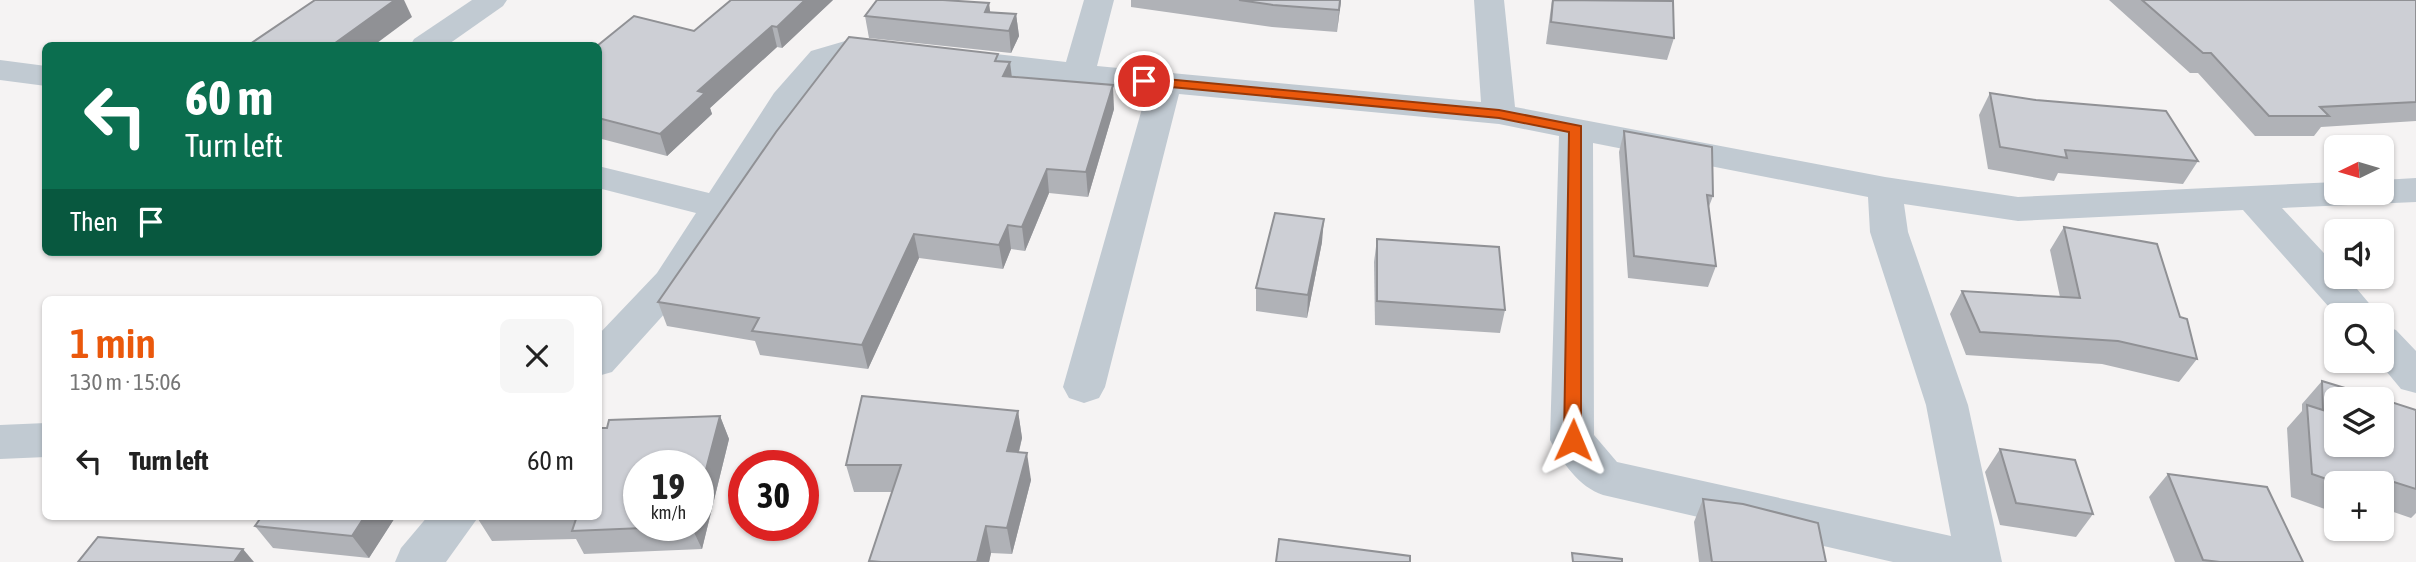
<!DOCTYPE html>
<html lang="en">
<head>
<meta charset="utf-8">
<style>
	:root { --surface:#fff; --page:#f6f6f6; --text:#222; --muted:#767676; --accent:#ea580c }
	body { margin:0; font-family:"Asap Condensed",sans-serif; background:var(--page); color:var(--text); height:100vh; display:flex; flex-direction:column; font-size:26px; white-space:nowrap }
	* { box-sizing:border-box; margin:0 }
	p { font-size:23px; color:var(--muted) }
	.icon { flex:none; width:38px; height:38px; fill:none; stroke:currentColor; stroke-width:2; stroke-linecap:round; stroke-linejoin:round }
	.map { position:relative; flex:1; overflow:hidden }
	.panel { position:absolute; left:42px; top:296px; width:560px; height:224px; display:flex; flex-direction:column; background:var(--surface); border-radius:10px; box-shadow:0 2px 5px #0004 }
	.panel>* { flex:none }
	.banner { position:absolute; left:42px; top:42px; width:560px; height:214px; border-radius:10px; box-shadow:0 2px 5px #0004; background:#0b6e4f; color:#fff; overflow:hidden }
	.needle { width:46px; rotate:265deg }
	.controls { position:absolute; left:2324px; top:135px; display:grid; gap:14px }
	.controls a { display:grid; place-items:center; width:70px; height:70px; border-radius:10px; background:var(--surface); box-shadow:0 2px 5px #0004; font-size:35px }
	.speed { position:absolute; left:623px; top:450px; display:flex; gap:14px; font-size:35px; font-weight:700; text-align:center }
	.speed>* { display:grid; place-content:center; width:91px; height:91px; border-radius:50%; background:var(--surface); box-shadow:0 2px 5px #0004; line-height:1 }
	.speed small { font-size:18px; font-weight:400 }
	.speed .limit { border:10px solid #d22; background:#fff; color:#111 }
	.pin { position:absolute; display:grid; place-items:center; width:60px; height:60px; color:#fff; margin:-30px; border:4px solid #fff; border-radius:50%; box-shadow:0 2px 7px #0007 }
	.me { position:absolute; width:77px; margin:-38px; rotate:1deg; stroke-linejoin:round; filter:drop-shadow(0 0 5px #0008) }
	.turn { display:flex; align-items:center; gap:24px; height:147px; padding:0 28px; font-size:32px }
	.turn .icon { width:91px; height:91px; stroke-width:2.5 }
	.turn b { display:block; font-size:49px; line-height:60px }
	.then { display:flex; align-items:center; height:66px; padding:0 28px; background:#0003; gap:14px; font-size:26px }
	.round { display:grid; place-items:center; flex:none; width:74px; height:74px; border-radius:10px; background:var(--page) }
	.summary { display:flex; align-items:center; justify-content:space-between; height:119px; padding:0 28px }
	h1 { font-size:42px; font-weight:600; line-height:52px; color:var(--accent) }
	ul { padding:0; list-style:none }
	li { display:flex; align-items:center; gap:21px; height:91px; padding:0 28px }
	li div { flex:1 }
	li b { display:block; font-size:26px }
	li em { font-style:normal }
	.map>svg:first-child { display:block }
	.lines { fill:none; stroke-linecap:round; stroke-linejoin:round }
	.street { fill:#c1cad2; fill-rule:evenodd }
	.wall { fill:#b0b2b7 }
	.shaded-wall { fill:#909195 }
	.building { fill:#cdcfd5; stroke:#909195; stroke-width:2 }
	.route { fill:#ea580c; stroke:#983908; stroke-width:2 }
</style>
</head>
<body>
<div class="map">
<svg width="2416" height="562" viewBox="0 0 2416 562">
	<rect width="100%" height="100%" fill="#f5f3f3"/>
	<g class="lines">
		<g class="street">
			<path d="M472 0H507L503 6 446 46H410L414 39Z"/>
			<path d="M1084 0H1114L1097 66 1481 102 1474 0H1504L1515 107 1885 177 2018 197 2336 182V192H2382V180L2416 178V202L2282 208 2336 266V276H2346L2379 315H2336L2243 210 2018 221 1904 204 1908 232 1968 405 2002 562H1893L1603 495C1579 487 1562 462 1550 440L1559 136 1499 124 1179 94 1105 387 1099 398 1084 403 1069 398 1063 387 1147 91 960 70 949 67 944 60 949 53 960 50 1066 62ZM1593 143 1868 197 1870 232 1926 405 1951 536 1617 462 1594 435Z"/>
			<path d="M852 39 901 45 906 52 901 59 890 62 854 58 833 65 800 105 685 291 612 372 598 376V335L657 273 696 213 598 188V166L709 193 774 93 811 51Z"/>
			<path d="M0 60 46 66V86L0 80Z"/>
			<path d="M2382 325 2396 330 2416 351V393L2401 389 2377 360H2382Z"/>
			<path d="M46 423V457L0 459V425Z"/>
			<path d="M428 516H479L446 562H395L401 548Z"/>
		</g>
	</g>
	<g class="wall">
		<path d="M833 0 782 48 777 47 710 108 712 114 667 156 598 138V46L694 31Z"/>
		<path d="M1131 0H1341L1337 32 1272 27 1131 7Z"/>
		<path d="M1552 0H1665L1674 38 1667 60 1546 44Z"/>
		<path d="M2109 0H2416V121L2321 127 2314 136H2255L2198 73H2190Z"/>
		<path d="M991 12 1016 14 1019 36 1011 53 869 38 865 16Z"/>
		<path d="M999 61 1012 77 1114 109 1088 197 1049 193 1025 251 1011 249 1003 269 919 258 868 369 760 355 755 341 667 326 658 302Z"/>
		<path d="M1990 93 2198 161 2183 184 2058 173 2054 181 1988 169 1979 115Z"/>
		<path d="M1624 131 1713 196 1708 209 1716 266 1708 287 1628 278 1619 152Z"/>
		<path d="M2064 227 2180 317 2197 359 2179 382 2102 364 1966 355 1950 314 1962 291 2060 297 2050 250Z"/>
		<path d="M1377 239 1505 310 1500 333 1375 325 1374 262Z"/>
		<path d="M1322 242 1307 318 1256 311V288Z"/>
		<path d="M2322 381 2416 410V513L2411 518 2382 508V483H2336V513L2291 497 2287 428 2302 411V404Z"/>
		<path d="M1018 411 1022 438 1019 452 1031 480 1012 554 991 553 989 562H869L892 492H854L846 465Z"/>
		<path d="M720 416 729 439 702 549 584 554 576 539 492 541 478 519 479 516H598L607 428Z"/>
		<path d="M2000 449 2093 514 2076 537 2000 525 1985 472Z"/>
		<path d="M2168 474 2303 562H2175L2149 497Z"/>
		<path d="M1703 499 1826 562H1699L1694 522Z"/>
		<path d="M262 516H396L369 558 273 548 255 526Z"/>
	</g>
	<g class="shaded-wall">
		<path d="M395 0H404L412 17 373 46H331Z"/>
		<path d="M805 0H833L782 48 777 27Z"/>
		<path d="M1340 0H1341L1337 32 1339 10Z"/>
		<path d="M989 3 992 25 985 12Z"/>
		<path d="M1016 14 1019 36 1011 53 1009 31Z"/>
		<path d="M772 26 777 47 710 108 712 114 667 156 660 134 698 91Z"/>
		<path d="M1010 62 1013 86 1003 76Z"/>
		<path d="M1113 85 1114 109 1088 197 1086 172Z"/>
		<path d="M1047 169 1049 193 1025 251 1022 227Z"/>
		<path d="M1324 219 1322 242 1307 318 1308 295Z"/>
		<path d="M1008 225 1011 249 1003 269 999 245Z"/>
		<path d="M914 234 919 258 868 369 862 345Z"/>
		<path d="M1018 411 1022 438 1012 479 1007 451Z"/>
		<path d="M720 416 729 439 702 549 691 526 692 525H698V500Z"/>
		<path d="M1027 453 1031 480 1012 554 1007 528Z"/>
		<path d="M365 516H396L369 558 352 536Z"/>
		<path d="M986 526 991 553 989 562H977Z"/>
		<path d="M243 549 254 562H234Z"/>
	</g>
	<g class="building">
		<path d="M315 0H395L331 46H247Z"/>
		<path d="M731 0H805L777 27 772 26 698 91 705 93 660 134 598 118V46H597L634 16 694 31Z"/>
		<path d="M877 0H943L989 3 985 12 1016 14 1009 31 865 16Z"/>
		<path d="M1239 0H1340L1339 10 1273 5Z"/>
		<path d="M1553 0 1673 1 1674 38 1551 22Z"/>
		<path d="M2142 0H2416V102L2320 107 2329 116H2269L2211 53H2203Z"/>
		<path d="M849 37 998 54 995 61 1010 62 1003 76 1113 85 1086 172 1047 169 1022 227 1008 225 999 245 914 234 862 345 752 331 759 318 658 302 776 132Z"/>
		<path d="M1990 93 2036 100 2166 111 2198 161 2065 150 2067 158 2000 147Z"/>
		<path d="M1624 131 1712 147 1713 196 1707 195 1716 266 1634 256Z"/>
		<path d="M1275 213 1324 219 1308 295 1256 288Z"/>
		<path d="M2064 227 2157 244 2180 317 2187 319 2197 359 2118 341 1980 332 1962 291 2080 298Z"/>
		<path d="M1377 239 1499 247 1505 310 1377 301Z"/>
		<path d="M2322 381 2381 399H2336V444H2382V399L2416 410V489L2375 476 2376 483H2338L2312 474 2307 405 2323 410Z"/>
		<path d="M862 396 1018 411 1007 451 1027 453 1007 528 986 526 977 562H881L869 561 901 465H846Z"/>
		<path d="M720 416 698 500V466H639V525H692L691 526 572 531 577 516H598V428H607L609 420Z"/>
		<path d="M2000 449 2075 460 2093 514 2016 503Z"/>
		<path d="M2168 474 2267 487 2303 562H2220L2203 560Z"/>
		<path d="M1703 499 1743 504 1818 523 1826 562H1712Z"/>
		<path d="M262 516H365L352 536 255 526Z"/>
		<path d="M479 516H558L478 519Z"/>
		<path d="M98 537 243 549 234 562H78Z"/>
		<path d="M1279 539 1410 556V562H1276Z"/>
		<path d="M1572 553 1622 559V562H1573Z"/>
	</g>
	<path class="route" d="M1144 77 1499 110 1581 126V440L1579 445 1573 447 1564 440 1569 132 1499 118 1139 84 1137 81Z"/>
</svg>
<div class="controls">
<a><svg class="needle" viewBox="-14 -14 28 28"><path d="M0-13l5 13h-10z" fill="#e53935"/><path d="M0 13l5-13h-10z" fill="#767676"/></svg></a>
<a><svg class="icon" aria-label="sound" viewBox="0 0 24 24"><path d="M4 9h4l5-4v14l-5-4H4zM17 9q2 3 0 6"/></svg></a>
<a><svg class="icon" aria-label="search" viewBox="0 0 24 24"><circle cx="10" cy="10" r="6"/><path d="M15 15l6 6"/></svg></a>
<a><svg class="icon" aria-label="layers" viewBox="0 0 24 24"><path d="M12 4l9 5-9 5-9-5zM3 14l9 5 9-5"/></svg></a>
<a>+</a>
</div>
<div class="speed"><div>19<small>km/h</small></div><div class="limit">30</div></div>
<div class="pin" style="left:1144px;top:81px;background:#d93025"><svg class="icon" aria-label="arrive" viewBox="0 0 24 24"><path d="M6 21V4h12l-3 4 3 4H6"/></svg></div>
<svg class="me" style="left:1573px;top:440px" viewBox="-20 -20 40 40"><path d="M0-17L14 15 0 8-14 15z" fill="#ea580c" stroke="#fff" stroke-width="4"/></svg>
<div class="banner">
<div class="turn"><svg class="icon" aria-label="left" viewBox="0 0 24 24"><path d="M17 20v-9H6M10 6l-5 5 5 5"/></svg><div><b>60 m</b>Turn left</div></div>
<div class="then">Then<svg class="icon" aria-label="arrive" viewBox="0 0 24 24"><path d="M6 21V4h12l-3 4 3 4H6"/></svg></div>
</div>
<section class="panel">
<div class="summary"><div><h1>1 min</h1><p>130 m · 15:06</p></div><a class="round"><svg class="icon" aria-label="close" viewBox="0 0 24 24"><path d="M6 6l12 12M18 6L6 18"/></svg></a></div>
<ul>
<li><svg class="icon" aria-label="left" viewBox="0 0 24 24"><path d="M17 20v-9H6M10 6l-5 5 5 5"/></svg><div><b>Turn left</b></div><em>60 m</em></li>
</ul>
</section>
</div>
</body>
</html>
